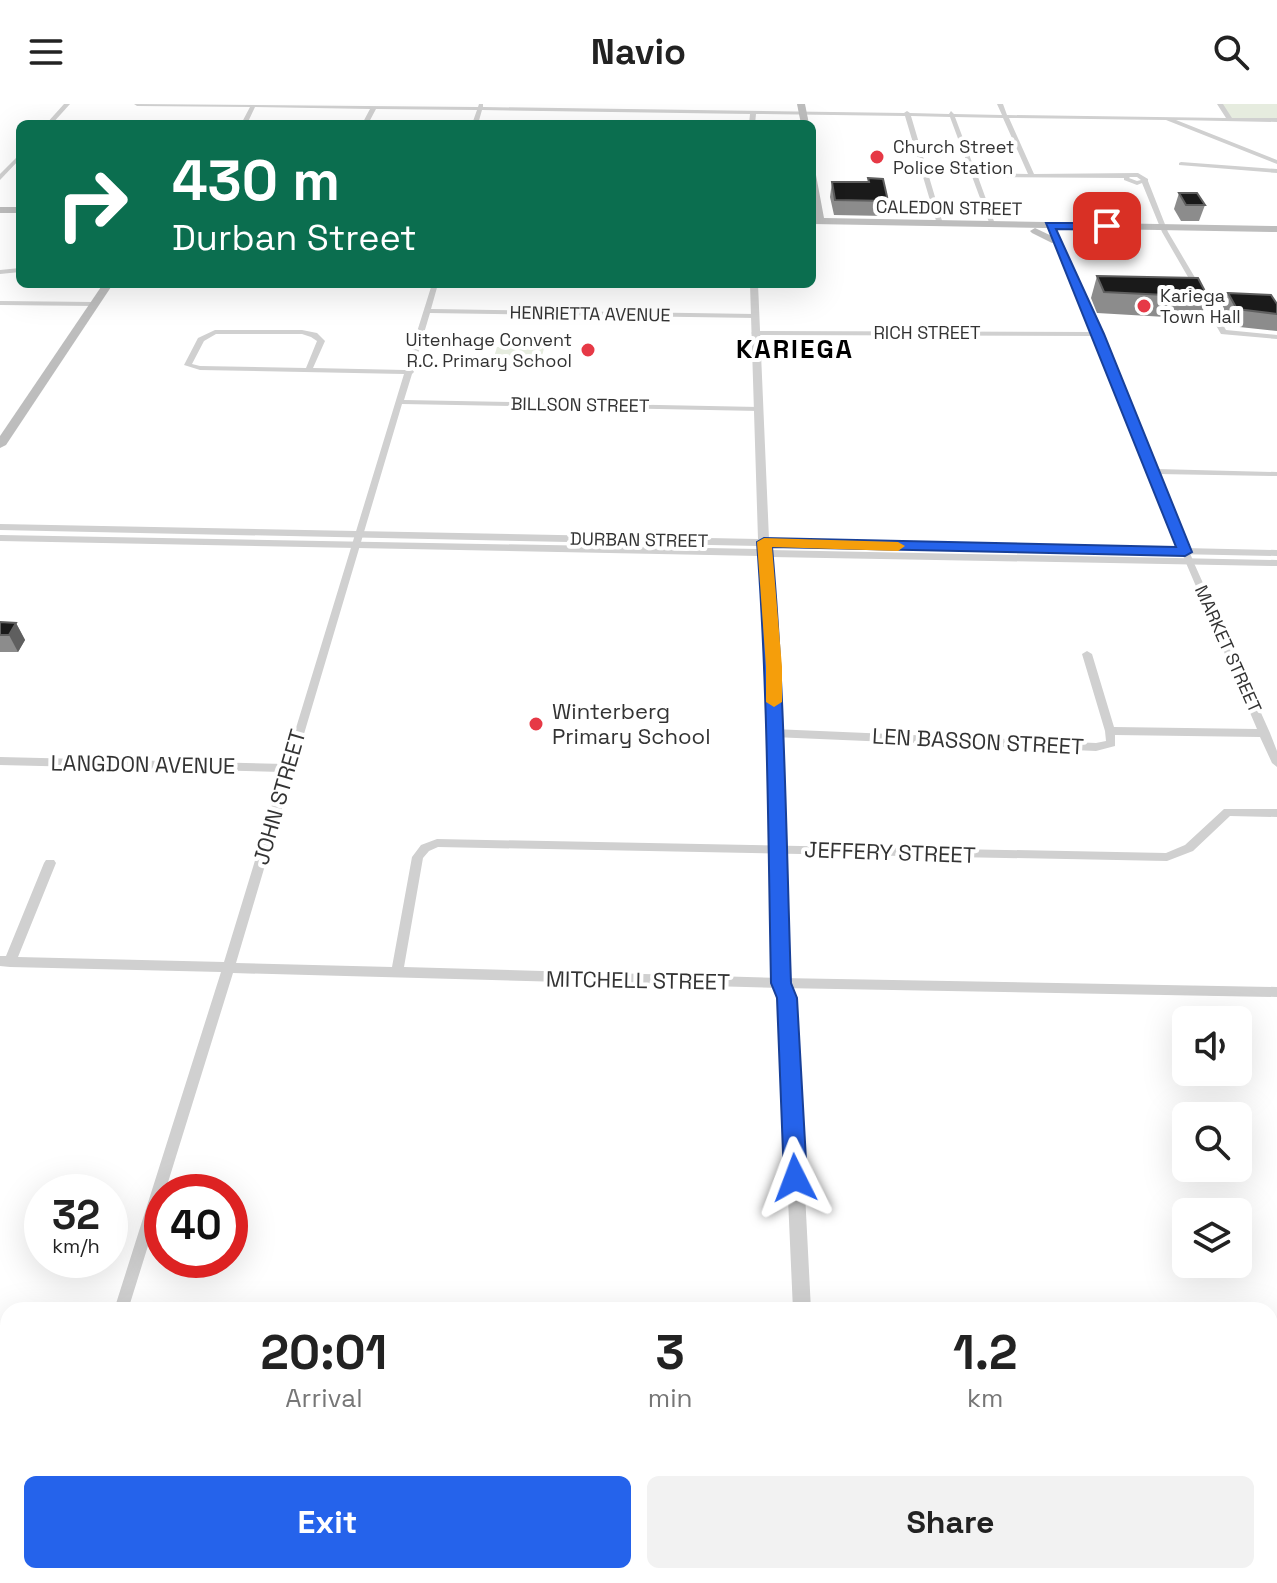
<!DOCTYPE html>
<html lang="en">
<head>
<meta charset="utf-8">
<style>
	:root { --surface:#fff; --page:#f2f2f2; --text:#222; --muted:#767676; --accent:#2563eb }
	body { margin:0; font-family:"Space Grotesk",sans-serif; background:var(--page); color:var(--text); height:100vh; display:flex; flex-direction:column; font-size:30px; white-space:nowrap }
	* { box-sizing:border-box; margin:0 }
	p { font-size:26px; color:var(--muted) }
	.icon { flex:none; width:44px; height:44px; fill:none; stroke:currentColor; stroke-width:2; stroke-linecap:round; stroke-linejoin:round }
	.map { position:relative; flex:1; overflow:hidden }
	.drawer { position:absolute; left:0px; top:1198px; width:1278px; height:282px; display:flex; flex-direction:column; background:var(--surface); border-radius:24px 24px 0 0; box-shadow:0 8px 32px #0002 }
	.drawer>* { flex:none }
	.hud { position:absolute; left:16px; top:16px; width:800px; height:168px; border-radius:12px; box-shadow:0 8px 32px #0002; background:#0b6e4f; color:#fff; overflow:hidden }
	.fabs { position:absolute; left:1172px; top:902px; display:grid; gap:16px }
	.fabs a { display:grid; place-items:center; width:80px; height:80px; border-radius:12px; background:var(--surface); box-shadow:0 8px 32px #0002; font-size:40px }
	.speed { position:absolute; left:24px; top:1070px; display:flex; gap:16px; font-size:40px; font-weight:700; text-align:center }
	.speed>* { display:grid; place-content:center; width:104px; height:104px; border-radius:50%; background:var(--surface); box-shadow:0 8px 32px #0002; line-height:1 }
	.speed small { font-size:20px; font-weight:400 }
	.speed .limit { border:12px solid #d22; background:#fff; color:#111 }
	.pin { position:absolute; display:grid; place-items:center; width:68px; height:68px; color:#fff; margin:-34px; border-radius:16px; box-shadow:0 4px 12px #0006 }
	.me { position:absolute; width:88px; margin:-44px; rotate:357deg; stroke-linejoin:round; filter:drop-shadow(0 0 6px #0008) }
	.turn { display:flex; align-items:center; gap:28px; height:168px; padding:0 24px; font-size:36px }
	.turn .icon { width:104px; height:104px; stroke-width:2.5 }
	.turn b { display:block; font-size:56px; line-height:68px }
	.eta { display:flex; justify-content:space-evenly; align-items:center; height:136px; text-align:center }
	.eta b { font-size:48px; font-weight:700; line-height:56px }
	.action { display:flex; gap:16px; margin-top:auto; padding:16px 24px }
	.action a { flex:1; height:92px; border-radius:12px; background:var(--accent); color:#fff; font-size:32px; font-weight:700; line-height:92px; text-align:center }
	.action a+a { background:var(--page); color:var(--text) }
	header { display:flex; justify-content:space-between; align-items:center; height:104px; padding:0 24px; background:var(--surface); font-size:36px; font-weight:700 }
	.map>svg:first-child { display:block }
	.green { fill:#e6ecdf }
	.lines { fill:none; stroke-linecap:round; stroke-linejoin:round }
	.minor { fill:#d0d0d0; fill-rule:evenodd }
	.tertiary { fill:#d0d0d0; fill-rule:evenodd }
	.secondary { fill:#bdbdbd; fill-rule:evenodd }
	.wall { fill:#8c8c8c }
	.shaded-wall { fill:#5f5f5f }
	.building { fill:#1a1a1a; stroke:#5f5f5f; stroke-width:2 }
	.route { fill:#2563eb; stroke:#184099; stroke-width:2 }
	.slow { fill:#f59e0b }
	.poi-dot { fill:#e63946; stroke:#fff; stroke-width:3 }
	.labels { text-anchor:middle; stroke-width:8; stroke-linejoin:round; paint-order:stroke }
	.far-poi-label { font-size:18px; fill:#333; stroke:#fff; text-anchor:start }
	.far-street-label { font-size:18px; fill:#333; stroke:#fff }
	.poi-label { font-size:22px; fill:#333; stroke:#fff; text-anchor:start }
	.street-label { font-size:22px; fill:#333; stroke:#fff }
	.far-district-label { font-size:26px; font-weight:bold; letter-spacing:2px; fill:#000; stroke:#fff }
</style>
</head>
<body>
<header><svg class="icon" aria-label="menu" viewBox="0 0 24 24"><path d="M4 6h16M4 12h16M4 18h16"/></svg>Navio<svg class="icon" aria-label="search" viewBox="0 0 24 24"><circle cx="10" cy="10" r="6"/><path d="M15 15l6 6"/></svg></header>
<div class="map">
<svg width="1277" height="1479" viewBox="0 0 1277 1479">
	<rect width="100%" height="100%" fill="#fff"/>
	<g class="green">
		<path d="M1220 0H1277V16L1230 15Z"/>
		<path d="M497 243 544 244 539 265 491 263Z"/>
	</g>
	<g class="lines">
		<g class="minor">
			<path d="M64 0H70L52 20H46Z"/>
			<path d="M134 0 478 3 479 0H483V3L904 9 907 7 910 9 949 10 951 7 954 10 1002 11 997 0H1003L1007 11 1226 14 1217 0H1223L1232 14H1277V18L1176 16 1277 56V60L1166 16 1009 14 1034 70 1138 69 1148 75V77L1168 128 1226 226 1277 231V235L1221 230 1162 128 1142 79 1137 81 1124 76V74L978 73 995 120 990 121 950 13 911 12 943 120 940 122 937 120 905 12 756 10 755 20H749L750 10 482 6 478 20H472L477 6 376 5 368 20H362L370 5 255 3 247 20H241L250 3 137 2ZM955 13 1003 14 1028 70 976 69ZM1130 73H1137L1141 76 1137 77 1129 74Z"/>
			<path d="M20 50V55L0 76V70Z"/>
			<path d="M1181 58 1277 65V69L1179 61V59Z"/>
			<path d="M1049 119 1052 121 1102 230 1156 365 1277 368V372L1158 370 1194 459 1270 629 1277 647V663L1272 659 1260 633 1115 631V642L1096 647 773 633 768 629 773 625 1096 639 1106 637 1105 627 1082 550 1087 547 1092 550 1114 623 1257 625 1186 459 1095 232 755 231 751 229 755 227 1093 228 1046 121Z"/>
			<path d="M20 164V168L0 170V166Z"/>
			<path d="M432 180H438L431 205 755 210 758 212 755 214 430 209 413 266 414 268 412 270 404 296 759 303 763 305 759 307 402 300 236 859 392 863 412 753 421 741 437 735 1166 749 1185 741 1224 705H1277V713L1230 712 1193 747 1167 757 438 743 429 747 423 754 404 863 781 874 1277 883V893L781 884 233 869 165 1088H162V1097L128 1206H114L221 868 10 863 0 862V852H6L44 759 46 756H54L56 759 18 853 224 858 282 668 0 661V653L285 660 404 270 200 266 184 261 198 234 215 226H302L317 229 325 237 313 264 405 266ZM216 230H302L311 233 317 237 306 264 200 262 192 260 204 237Z"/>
			<path d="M0 197 94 198 97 200 94 202 0 201Z"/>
			<rect x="1270" y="1412" width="7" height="16"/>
		</g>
		<g class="tertiary">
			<path d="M750 180H758L769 435 1277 446V452L770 442V446L1277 456V462L771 453 780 563 779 629 789 879 795 894 811 1206H793L779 894 773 879 767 629 768 563 760 452 0 437V431L759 445V442L0 426V420L758 435Z"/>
			<path d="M804 1472H826L827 1479H805Z"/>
		</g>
		<g class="secondary">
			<path d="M797 0H805L809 20H801Z"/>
			<path d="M812 68 816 71 824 114 1277 122V128L812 120V114H815Z"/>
			<rect x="0" y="103" width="20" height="6"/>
			<path d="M1035 124 1058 135 1060 137 1052 139 1032 129 1030 127Z"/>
			<path d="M103 180H113L6 341 0 344V332Z"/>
		</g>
	</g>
	<g class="wall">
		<path d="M868 74 888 97 886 112 834 111 830 93 832 78H868Z"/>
		<path d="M1179 89 1205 101 1199 117H1181L1174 105Z"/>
		<path d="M1097 172 1208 193 1200 215 1097 209 1091 194Z"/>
		<path d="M1228 189 1277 200V227L1230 222 1222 205Z"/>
		<path d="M0 518 16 519 25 536 18 548H0Z"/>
	</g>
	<path class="shaded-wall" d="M16 519 25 536 18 548 9 531Z"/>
	<g class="building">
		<path d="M868 74 883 75 888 97 835 96 832 78H869Z"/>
		<path d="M1179 89H1197L1205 101H1186Z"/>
		<path d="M1097 172 1198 174 1208 193 1104 188Z"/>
		<path d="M1228 189 1271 191 1277 200V210L1237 205Z"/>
		<path d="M0 518 16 519 9 531H0Z"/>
	</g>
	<path class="route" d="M1046 119H1107L1112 122 1107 126 1056 125 1104 230 1192 448 1185 452 772 443C785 588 786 734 791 879L797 894 807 1074 803 1082 795 1085 787 1082 784 1074 777 894 771 879C768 732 768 585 757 438L764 434 1176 443Z"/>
	<path class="slow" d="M764 434 898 438 905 442 898 447 772 443 782 563V598L774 603 766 598V563L757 438Z"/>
	<g class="poi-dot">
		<circle cx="877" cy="53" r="8"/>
		<circle cx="1144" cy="202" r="8"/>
		<circle cx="588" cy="246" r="8"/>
		<circle cx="536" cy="620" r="8"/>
	</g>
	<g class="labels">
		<g class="far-poi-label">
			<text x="893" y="49">Church Street<tspan x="893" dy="21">Police Station</tspan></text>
			<text x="1160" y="198">Kariega<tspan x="1160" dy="21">Town Hall</tspan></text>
			<text x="572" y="242" text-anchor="end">Uitenhage Convent<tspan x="572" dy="21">R.C. Primary School</tspan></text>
		</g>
		<g class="far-street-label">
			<text transform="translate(949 104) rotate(1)" y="6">CALEDON STREET</text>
			<text transform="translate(590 210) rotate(1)" y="6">HENRIETTA AVENUE</text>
			<text x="927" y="235">RICH STREET</text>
			<text transform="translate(580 301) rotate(1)" y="6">BILLSON STREET</text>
			<text transform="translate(639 436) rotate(1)" y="6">DURBAN STREET</text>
			<text transform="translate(1228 545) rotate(66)" y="6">MARKET STREET</text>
		</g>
		<g class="poi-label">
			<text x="552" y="615">Winterberg<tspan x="552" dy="25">Primary School</tspan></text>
		</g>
		<g class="street-label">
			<text transform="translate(978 637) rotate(3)" y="8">LEN BASSON STREET</text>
			<text transform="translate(143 660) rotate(1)" y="8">LANGDON AVENUE</text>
			<text transform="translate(279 693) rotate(-74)" y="8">JOHN STREET</text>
			<text transform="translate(890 748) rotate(2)" y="8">JEFFERY STREET</text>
			<text transform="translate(638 876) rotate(1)" y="8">MITCHELL STREET</text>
		</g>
		<g class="far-district-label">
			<text x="795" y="254">KARIEGA</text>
		</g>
	</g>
</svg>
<div class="fabs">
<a><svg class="icon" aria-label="sound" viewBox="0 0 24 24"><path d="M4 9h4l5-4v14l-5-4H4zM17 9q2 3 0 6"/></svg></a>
<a><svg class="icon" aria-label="search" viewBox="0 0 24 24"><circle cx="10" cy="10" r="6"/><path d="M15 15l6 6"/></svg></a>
<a><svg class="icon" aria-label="layers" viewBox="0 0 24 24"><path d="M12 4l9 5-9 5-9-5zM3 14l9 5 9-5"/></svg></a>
</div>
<div class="speed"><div>32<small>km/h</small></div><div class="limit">40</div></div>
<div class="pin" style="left:1107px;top:122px;background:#d93025"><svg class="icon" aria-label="arrive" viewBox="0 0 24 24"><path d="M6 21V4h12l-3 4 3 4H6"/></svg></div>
<svg class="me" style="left:795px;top:1074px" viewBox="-20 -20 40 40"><path d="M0-17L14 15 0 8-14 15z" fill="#2563eb" stroke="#fff" stroke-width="4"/></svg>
<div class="hud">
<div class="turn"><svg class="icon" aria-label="right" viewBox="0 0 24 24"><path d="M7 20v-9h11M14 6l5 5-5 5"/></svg><div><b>430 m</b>Durban Street</div></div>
</div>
<section class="drawer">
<div class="eta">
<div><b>20:01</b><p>Arrival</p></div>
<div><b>3</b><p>min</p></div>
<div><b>1.2</b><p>km</p></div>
</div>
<div class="action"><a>Exit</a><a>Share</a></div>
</section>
</div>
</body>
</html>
